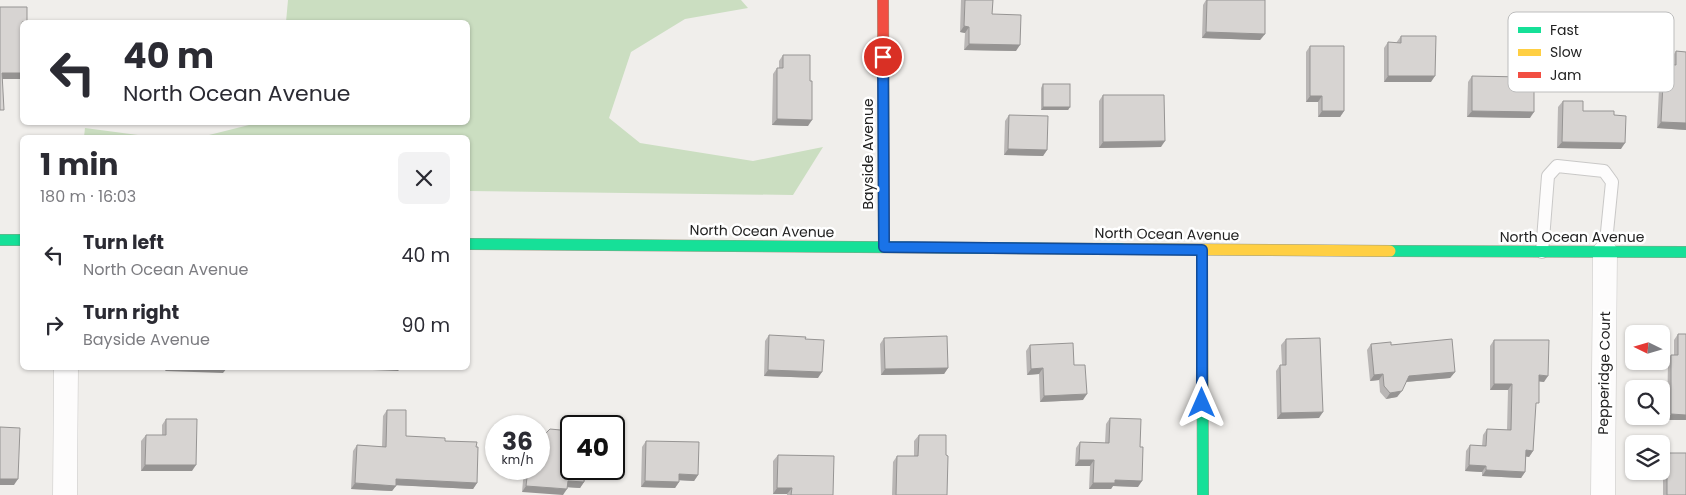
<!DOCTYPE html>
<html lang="en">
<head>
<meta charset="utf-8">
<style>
	:root { --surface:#fff; --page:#f2f2f3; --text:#2b2b33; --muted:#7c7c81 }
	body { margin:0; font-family:Poppins,sans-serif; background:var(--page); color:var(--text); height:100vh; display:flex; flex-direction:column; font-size:19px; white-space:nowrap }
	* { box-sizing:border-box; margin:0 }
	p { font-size:16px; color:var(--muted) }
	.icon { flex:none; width:28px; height:28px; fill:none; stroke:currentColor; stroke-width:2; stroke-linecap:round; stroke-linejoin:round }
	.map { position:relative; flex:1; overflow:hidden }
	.panel { position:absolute; left:20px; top:135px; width:450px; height:235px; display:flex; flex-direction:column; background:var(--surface); border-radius:8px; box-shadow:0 1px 4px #0004 }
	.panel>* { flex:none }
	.hud { position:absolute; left:20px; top:20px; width:450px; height:105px; border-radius:8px; box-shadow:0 1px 4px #0004; background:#fff; color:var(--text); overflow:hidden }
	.needle { width:32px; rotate:275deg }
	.fabs { position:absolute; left:1625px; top:325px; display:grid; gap:10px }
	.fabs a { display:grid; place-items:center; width:45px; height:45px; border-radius:8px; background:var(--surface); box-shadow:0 1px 4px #0004; font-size:25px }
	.speed { position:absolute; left:485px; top:415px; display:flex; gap:10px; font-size:25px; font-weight:700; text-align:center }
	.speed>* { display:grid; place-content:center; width:65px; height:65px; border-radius:50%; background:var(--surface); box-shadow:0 1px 4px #0004; line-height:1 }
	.speed small { font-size:12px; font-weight:400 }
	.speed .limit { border:2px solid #111; border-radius:8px; background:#fff; color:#111 }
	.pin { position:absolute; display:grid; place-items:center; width:42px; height:42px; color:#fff; margin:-21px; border:2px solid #fff; border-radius:50%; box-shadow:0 1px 5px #0007 }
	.me { position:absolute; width:55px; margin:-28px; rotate:0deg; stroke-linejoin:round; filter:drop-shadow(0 0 4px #0008) }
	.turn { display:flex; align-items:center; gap:18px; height:105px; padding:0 20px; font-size:22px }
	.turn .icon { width:65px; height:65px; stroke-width:2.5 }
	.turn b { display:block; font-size:35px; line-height:42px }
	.round { display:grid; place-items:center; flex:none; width:52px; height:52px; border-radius:8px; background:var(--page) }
	.summary { display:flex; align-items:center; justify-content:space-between; height:85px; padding:0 20px }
	h1 { font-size:30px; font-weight:700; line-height:38px }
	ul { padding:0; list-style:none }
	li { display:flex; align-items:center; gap:15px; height:70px; padding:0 20px }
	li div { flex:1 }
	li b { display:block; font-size:19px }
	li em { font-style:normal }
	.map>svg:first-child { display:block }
	.forest { fill:#cbdec1 }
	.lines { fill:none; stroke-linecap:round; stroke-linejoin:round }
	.lane-casing { stroke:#c9c8c7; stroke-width:14 }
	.street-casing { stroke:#c9c8c7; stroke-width:25 }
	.fast-casing { stroke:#999a82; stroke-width:12 }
	.slow-casing { stroke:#999a82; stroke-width:12 }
	.jam-casing { stroke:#999a82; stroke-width:12 }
	.lane { stroke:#fdfcfc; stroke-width:12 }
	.street { stroke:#fdfcfc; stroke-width:24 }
	.fast { stroke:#16e098; stroke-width:11 }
	.slow { stroke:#ffcf43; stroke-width:11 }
	.jam { stroke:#f24e42; stroke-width:11 }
	.wall { fill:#b9b6b5 }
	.shaded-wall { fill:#969493 }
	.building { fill:#d7d4d2; stroke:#969493 }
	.route-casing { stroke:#114b97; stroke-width:12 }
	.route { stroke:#1a73e8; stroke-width:9 }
	.labels { text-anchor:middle; stroke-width:5; stroke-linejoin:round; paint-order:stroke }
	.street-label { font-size:14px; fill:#222; stroke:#fff }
	.key { fill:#fff; stroke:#bdbdbd; stroke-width:1 }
	.key-label { font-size:14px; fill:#222 }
</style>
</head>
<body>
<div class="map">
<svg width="1686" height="495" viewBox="0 0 1686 495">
	<rect width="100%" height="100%" fill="#f0eeeb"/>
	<g class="forest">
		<path d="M288 0H741L748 8 685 19 631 52 609 118 640 143 753 161 823 147 793 195 468 191V138L201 137 257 123 468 122V22H286Z"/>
		<path d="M85 128 153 137H84Z"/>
	</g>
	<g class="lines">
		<defs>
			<path id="lane" d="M1542 252 1548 176 1557 166 1604 171 1612 182 1605 252"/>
			<g id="street">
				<path d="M65 495 66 368"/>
				<path d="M1603 495 1605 252"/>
			</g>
			<g id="fast">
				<path d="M0 240H22"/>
				<path d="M468 244 1124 249"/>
				<path d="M1202 250 1203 495"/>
				<path d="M1390 251 1686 252"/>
			</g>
			<path id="slow" d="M1124 249 1390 251"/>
			<path id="jam" d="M883 0 884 247"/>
		</defs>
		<use href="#lane" class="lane-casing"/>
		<use href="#street" class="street-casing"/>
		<use href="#fast" class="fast-casing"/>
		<use href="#slow" class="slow-casing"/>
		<use href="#jam" class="jam-casing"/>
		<use href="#lane" class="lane"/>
		<use href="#street" class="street"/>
		<use href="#fast" class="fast"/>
		<use href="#slow" class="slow"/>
		<use href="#jam" class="jam"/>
	</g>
	<g class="wall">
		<path d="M961 0H993L992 14 1016 51 964 50 965 33 960 32Z"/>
		<path d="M1206 0H1207L1265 34 1260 40 1202 38 1203 5Z"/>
		<path d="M1401 36 1431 82H1384V48L1388 42 1396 43Z"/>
		<path d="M1310 46 1344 111 1340 117H1318V102H1306V52Z"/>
		<path d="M1676 51 1686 52V130L1657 128 1660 70 1664 64 1672 65V57Z"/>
		<path d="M783 55 810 81 808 126 772 125 773 74 777 68H779V61Z"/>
		<path d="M1472 76 1530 118 1467 117 1468 82Z"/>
		<path d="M1043 84 1070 107 1068 110H1041V88Z"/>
		<path d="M1103 95 1161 147 1099 148V101Z"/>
		<path d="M1563 101 1583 111 1614 115 1621 149 1557 148 1558 107Z"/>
		<path d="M1009 115 1047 150 1043 156 1004 155 1005 121Z"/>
		<path d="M1678 334 1686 420H1667L1668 360 1671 355H1674V340Z"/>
		<path d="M769 335 818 378 764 376 765 341Z"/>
		<path d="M884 338 948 368 944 374 881 375 880 344Z"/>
		<path d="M1286 339 1319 418 1277 419 1276 371 1280 365H1282L1281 345Z"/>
		<path d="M1494 340 1544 382 1539 381 1535 408 1533 451 1529 457 1526 456 1525 472 1521 478 1482 476V472L1465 471 1466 451 1470 445 1482 446 1483 435 1487 429 1507 430 1508 390H1490V346Z"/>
		<path d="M1371 344 1455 372 1450 378 1406 382 1397 397 1386 399 1380 392 1379 380 1370 381 1367 350Z"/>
		<path d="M1030 345 1074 365 1083 400 1040 402 1039 374 1027 375 1026 351Z"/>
		<path d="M387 410 406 436 445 441 476 447 477 483 473 489 396 485 392 491 351 489 353 451 357 445 382 447 383 416Z"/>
		<path d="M1110 418 1138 487 1113 486 1111 489H1089L1090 466H1075L1076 448 1080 442 1105 443 1106 424Z"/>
		<path d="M166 419 192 471H141V441L146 435H162V425Z"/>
		<path d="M919 435 946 455 947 495H892L893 462 897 456H914V441Z"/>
		<path d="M646 441 698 475 694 481 679 480V482L675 488 641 487 642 447Z"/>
		<path d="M1667 453 1686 495H1663V459Z"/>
		<path d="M778 455 833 495H787V494H773V461Z"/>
		<path d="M524 469H539L584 482 580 488 567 487 522 492Z"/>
	</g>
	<g class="shaded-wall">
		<path d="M964 26 969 27 965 33 960 32Z"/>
		<path d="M1206 32 1265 34 1260 40 1202 38Z"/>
		<path d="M969 44 1020 45 1016 51 964 50Z"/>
		<path d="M2 73H22V79H0Z"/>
		<path d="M1388 76H1435L1431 82H1384Z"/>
		<path d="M1310 96H1322L1318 102H1306Z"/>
		<path d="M1043 107H1070L1068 110H1041Z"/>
		<path d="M1322 111H1344L1340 117H1318Z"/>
		<path d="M1472 111 1534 112 1530 118 1467 117Z"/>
		<path d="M777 119 812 120 808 126 772 125Z"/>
		<path d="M1661 122 1686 123V130L1657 128Z"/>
		<path d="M1165 141 1161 147 1099 148 1103 142Z"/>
		<path d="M1562 142 1625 143 1621 149 1557 148Z"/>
		<path d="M1008 149 1047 150 1043 156 1004 155Z"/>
		<path d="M167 368H227L223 373 165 371Z"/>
		<path d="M348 368H401L398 371 347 369Z"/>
		<path d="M948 368 944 374 881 375 885 369Z"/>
		<path d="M1043 368 1039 374 1027 375 1031 369Z"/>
		<path d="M768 370 822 372 818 378 764 376Z"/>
		<path d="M1455 372 1450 378 1405 382 1409 376Z"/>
		<path d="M1383 374 1379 380 1370 381 1374 375Z"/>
		<path d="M1539 375 1548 376 1544 382 1535 381Z"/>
		<path d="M1494 384H1512L1508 390H1490Z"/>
		<path d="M1402 391 1397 397 1386 399 1390 393Z"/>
		<path d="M1087 394 1083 400 1040 402 1044 396Z"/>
		<path d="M1323 412 1319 418 1277 419 1281 413Z"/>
		<path d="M1671 414 1686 415V420H1667Z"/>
		<path d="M1526 450 1533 451 1529 457 1522 456Z"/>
		<path d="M1079 460H1094L1090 466H1075Z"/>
		<path d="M145 465H196L192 471H141Z"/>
		<path d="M1469 465 1486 466 1482 472 1465 471Z"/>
		<path d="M1486 470 1525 472 1521 478 1482 476Z"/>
		<path d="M679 474 698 475 694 481 675 480Z"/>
		<path d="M0 479H18L14 485H0Z"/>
		<path d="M396 479 477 483 473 489 392 485Z"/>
		<path d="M1115 480 1142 481 1138 487 1113 486 1111 489H1089L1093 483Z"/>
		<path d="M568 481 584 482 580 488 564 487Z"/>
		<path d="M645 481 679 482 675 488 641 487Z"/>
		<path d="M355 483 396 486 392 491 351 489Z"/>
		<path d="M526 486 567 489 563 495 522 492Z"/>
		<path d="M777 488H792L787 494H773Z"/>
	</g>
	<g class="building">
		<path d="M965 0H993L992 14 1021 15 1020 45 969 44V27L964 26Z"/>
		<path d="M1207 0H1265V34L1206 32Z"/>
		<path d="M0 7H27V22H22V73H2L4 110H0Z"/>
		<path d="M1401 36H1436L1435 76H1388V42L1401 43Z"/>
		<path d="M1310 46H1344V111H1322V96H1310Z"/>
		<path d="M1676 51 1686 52V123L1661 122 1664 64 1676 65Z"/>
		<path d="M783 55H810V81H812V120L777 119V68H783Z"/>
		<path d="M1472 76 1523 77 1525 82H1534V112L1472 111Z"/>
		<rect x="1043" y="84" width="27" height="23"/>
		<path d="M1103 95H1164L1165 141 1103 142Z"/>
		<path d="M1563 101H1583V111H1614V115L1626 116 1625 143 1562 142Z"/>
		<path d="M1009 115 1048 116 1047 150 1008 149Z"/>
		<path d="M1678 334H1686V415L1671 414V355H1678Z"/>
		<path d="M769 335 806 337 805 339 824 340 822 372 768 370Z"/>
		<path d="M947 336 948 368 885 369 884 338Z"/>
		<path d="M1320 338 1323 412 1281 413 1280 365H1286V339Z"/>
		<path d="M1452 339 1455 372 1409 376 1402 391 1390 393 1384 386 1383 374 1374 375 1371 344 1391 342V345Z"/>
		<path d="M1494 340H1549L1548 376 1539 375V403H1536L1533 451 1526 450 1525 472 1486 470V466L1469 465 1470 445 1486 446 1487 429 1511 430 1512 384H1494Z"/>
		<path d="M1073 343 1074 365H1085L1087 394 1044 396 1043 368 1031 369 1030 345Z"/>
		<path d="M387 410H406V436L445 438V441L477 442 476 447H478L477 483 396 479V486L355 483 357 445 386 447Z"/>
		<path d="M1110 418 1141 419 1140 447H1143L1142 481 1115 480V483H1093L1094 460H1079L1080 442 1109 443Z"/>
		<path d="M166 419H197L196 465H145L146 435H166Z"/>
		<path d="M0 427 20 428 18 479H0Z"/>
		<path d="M550 429 571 431V469H585L584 482 568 481 567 489 526 486 528 469H539V432L546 433Z"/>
		<path d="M919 435H946V455L948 456 947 495H896L897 456H918Z"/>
		<path d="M646 441 699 442 698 475 679 474V482L645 481Z"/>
		<rect x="1667" y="453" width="19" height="42"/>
		<path d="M778 455 834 456 833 495H791L792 488H777Z"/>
	</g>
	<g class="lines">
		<defs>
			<path id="route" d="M883 57 884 247 1202 250V403"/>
		</defs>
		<use href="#route" class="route-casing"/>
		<use href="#route" class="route"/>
	</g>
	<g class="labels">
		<g class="street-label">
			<text transform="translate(868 154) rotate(-90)" y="5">Bayside Avenue</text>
			<text transform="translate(762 231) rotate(1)" y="5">North Ocean Avenue</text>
			<text transform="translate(1167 234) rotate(1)" y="5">North Ocean Avenue</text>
			<text x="1572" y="242">North Ocean Avenue</text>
			<text transform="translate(1604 373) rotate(-89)" y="5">Pepperidge Court</text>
		</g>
	</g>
	<rect x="1508" y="12" width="166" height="80" rx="8" class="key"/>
	<rect x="1518" y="27" width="23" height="6" fill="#16e098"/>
	<rect x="1518" y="49" width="23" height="7" fill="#ffcf43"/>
	<rect x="1518" y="72" width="23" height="6" fill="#f24e42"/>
	<g class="key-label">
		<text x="1550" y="35">Fast</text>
		<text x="1550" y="57">Slow</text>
		<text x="1550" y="80">Jam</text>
	</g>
</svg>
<div class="fabs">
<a><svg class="needle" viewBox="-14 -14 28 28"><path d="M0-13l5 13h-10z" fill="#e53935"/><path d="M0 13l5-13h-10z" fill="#7c7c81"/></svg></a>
<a><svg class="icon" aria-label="search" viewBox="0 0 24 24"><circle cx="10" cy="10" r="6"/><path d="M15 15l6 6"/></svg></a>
<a><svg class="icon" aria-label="layers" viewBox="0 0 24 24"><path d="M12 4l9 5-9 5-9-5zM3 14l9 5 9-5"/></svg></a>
</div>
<div class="speed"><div>36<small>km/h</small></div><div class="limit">40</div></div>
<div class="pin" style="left:883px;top:57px;background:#d93025"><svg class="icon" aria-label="arrive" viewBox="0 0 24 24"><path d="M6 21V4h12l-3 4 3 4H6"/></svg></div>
<svg class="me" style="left:1202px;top:403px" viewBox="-20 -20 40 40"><path d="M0-17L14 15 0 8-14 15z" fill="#1a73e8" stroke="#fff" stroke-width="4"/></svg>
<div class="hud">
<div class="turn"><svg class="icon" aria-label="left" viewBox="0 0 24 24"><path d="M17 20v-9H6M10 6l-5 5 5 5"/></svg><div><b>40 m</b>North Ocean Avenue</div></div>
</div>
<section class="panel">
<div class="summary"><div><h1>1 min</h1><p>180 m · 16:03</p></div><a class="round"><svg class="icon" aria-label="close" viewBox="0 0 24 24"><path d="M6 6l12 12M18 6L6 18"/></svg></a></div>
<ul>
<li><svg class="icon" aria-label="left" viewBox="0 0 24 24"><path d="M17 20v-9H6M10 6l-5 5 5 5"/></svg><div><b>Turn left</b><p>North Ocean Avenue</p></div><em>40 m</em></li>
<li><svg class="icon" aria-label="right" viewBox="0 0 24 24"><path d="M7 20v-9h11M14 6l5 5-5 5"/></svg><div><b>Turn right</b><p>Bayside Avenue</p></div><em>90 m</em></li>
</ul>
</section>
</div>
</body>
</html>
